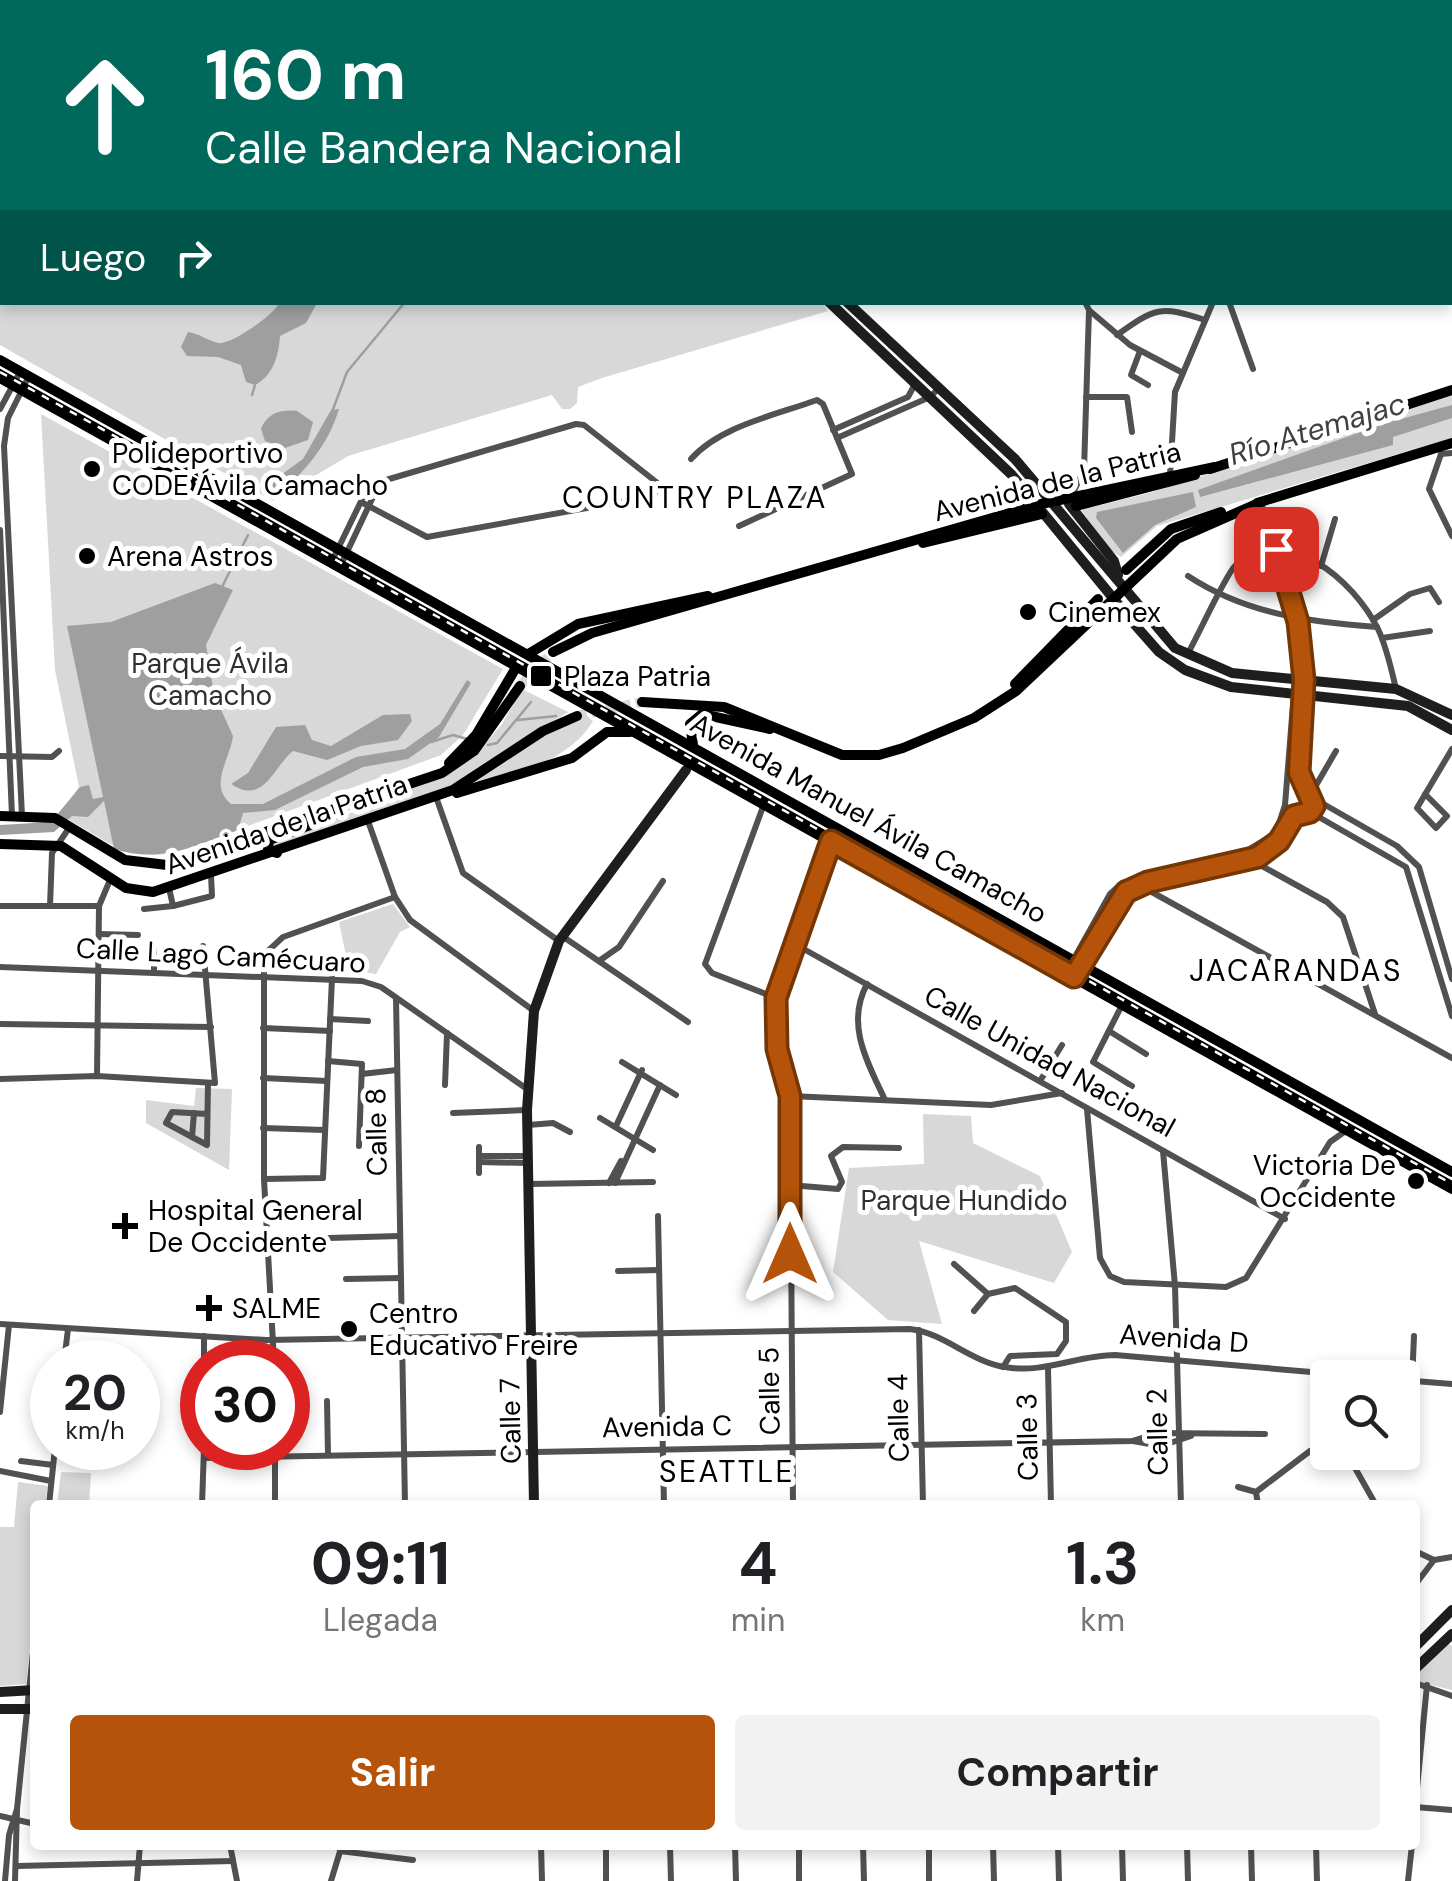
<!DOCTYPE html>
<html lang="es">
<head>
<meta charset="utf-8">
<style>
	:root { --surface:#fff; --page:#f2f2f2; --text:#202124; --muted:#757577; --accent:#b45309 }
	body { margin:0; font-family:"DM Sans",sans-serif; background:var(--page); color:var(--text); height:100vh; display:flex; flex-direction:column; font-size:38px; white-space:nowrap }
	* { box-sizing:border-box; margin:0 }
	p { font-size:32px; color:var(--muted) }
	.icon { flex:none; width:55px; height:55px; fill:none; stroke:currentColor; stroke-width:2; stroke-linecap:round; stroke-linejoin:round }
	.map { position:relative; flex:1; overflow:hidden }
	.details { position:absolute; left:30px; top:1500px; width:1390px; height:350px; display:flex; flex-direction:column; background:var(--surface); border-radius:10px; box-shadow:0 5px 15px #0003 }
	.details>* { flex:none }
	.hud { position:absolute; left:0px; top:0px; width:1452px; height:305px; box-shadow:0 5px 15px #0003; background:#00695c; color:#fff; overflow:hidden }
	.tools { position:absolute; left:1310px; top:1360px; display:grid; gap:20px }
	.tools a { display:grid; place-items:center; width:110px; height:110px; border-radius:10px; background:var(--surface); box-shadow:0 5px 15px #0003; font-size:50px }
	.speed { position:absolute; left:30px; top:1340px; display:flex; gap:20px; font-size:50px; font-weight:700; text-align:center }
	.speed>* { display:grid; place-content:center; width:130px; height:130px; border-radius:50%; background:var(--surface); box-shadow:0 5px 15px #0003; line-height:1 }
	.speed small { font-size:25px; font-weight:400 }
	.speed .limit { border:15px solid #d22; background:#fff; color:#111 }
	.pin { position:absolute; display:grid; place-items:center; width:85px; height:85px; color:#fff; margin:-42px; border-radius:20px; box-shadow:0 5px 15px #0006 }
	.me { position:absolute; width:110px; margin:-55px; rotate:0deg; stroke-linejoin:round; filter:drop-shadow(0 0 8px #0008) }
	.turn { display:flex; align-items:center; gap:35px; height:210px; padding:0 40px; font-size:45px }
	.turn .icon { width:130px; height:130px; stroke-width:2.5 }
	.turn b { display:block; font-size:70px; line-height:85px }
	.then { display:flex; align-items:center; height:95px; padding:0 40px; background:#0003; gap:20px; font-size:38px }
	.eta { display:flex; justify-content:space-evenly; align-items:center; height:170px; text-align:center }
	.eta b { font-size:60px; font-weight:700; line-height:70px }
	.cta { display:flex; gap:20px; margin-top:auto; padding:20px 40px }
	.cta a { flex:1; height:115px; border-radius:10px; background:var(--accent); color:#fff; font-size:40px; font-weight:700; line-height:115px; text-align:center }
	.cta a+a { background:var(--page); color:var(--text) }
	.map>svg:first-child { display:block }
	.green { fill:#d8d8d8 }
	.water { fill:#9f9f9f }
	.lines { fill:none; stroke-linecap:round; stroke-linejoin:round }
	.stream { stroke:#9f9f9f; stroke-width:2.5 }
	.primary-tunnel { stroke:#d9d9d9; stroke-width:10; stroke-dasharray:10 5; stroke-linecap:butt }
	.street { stroke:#515151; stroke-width:6 }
	.secondary { stroke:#1e1e1e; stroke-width:10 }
	.primary { stroke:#000; stroke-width:10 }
	.rail-casing { stroke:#000; stroke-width:6 }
	.rail { stroke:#fff; stroke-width:2.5; stroke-dasharray:8; stroke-linecap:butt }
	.route-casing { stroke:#753606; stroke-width:25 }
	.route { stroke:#b45309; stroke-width:18 }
	.poi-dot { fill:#000; stroke:#fff; stroke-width:4 }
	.labels { text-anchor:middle; stroke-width:10; stroke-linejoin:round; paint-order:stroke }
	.poi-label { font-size:28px; fill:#000; stroke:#fff; text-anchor:start }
	.street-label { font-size:28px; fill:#000; stroke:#fff }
	.park-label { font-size:28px; fill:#2f2f2f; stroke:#fff }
	.water-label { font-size:30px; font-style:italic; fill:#404040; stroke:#fff }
	.neighbourhood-label { font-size:30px; letter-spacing:2.5px; fill:#000; stroke:#fff }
</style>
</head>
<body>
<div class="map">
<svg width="1452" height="1881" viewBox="0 0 1452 1881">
	<rect width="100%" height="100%" fill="#fff"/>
	<g class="green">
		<path d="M0 0 649 2H2V302H822L828 311 602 378 578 387 577 403 570 409H562L552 395 348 456 273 501 0 345Z"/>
		<path d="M1452 395V438L1157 526 1121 557 1110 550 1081 510 1149 493Z"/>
		<path d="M41 414 503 669 463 735 441 755 177 852C122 863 103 836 59 815L79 787 55 670Z"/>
		<path d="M522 689 568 712 448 787 277 848 272 841 296 828 342 817 477 753 502 724Z"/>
		<path d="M587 716 593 721C568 764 506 776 461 790L536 739Z"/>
		<path d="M393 904 410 927 400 932 376 974 349 970 339 922Z"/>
		<path d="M196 1088 232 1089 229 1170 146 1123V1100L194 1106Z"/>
		<path d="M923 1114 971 1116 973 1143 1040 1176 1072 1252 1054 1283 919 1241 942 1324 888 1320 833 1272 849 1168 924 1164Z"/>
		<path d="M61 1472 91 1473 89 1505H57Z"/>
		<path d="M18 1482 48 1486 45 1505H35V1601L26 1684 0 1686V1527H14Z"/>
		<path d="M1448 1643 1452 1646V1690L1415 1681V1672Z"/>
	</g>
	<g class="water">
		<path d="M279 303 316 305 306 323 280 336C279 355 273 376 255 385L246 382 241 365 218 357 187 356 181 347 188 332C201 334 206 340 218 343 230 346 275 314 279 303Z"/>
		<path d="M1452 405V418L1393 437V445L1200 497 1198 490 1383 424Z"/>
		<path d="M339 409C328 445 308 467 281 493L266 489 262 481 267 472 278 477 303 459 331 410Z"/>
		<path d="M297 411 313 422 308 440 285 448 265 441 261 429C267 413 281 409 297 411Z"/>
		<path d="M1193 492 1196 507 1155 525 1123 553 1096 518 1097 512Z"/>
		<path d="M215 583 233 590 206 645 214 694 233 736C230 760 208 785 231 804H263L356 757 405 749 440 724 467 680 471 683 439 737 408 759 363 767 275 810 243 813 238 830C195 846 160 864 114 849L104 801 88 817 72 816 54 832 0 835V825L51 822 80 787 89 785 93 799 103 797 67 626 111 622Z"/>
		<path d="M410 714 412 721 398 740 361 746 327 760 293 751C273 767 264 806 231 784L248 773 276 727 305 725 312 740 331 746 383 715Z"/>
	</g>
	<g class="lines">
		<g class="stream">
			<path d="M543 2 546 0"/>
			<path d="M252 395 255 385"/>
			<path d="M332 412 347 372 405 302"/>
			<path d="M222 587 248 535"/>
			<path d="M518 720 556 716"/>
			<path d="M431 742 453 735 467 739"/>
			<path d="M488 745 497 743 531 702"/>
		</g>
		<g class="primary-tunnel">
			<path d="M520 686 553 652"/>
			<path d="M577 716 642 702"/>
		</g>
		<g class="street">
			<path d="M917 0 919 2"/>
			<path d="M998 0 999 2"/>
			<path d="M1332 0 1333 2"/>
			<path d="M756 2 762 0"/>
			<path d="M1033 2 1039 0"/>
			<path d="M1129 2V0"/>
			<path d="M1173 2 1174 0"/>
			<path d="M1195 2V0"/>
			<path d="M1202 2 1207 0"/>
			<path d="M1450 64 1452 63"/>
			<path d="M1229 302 1253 369"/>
			<path d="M1090 311 1130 345 1183 373"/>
			<path d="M1117 335C1155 308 1160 305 1205 320"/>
			<path d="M1140 351 1131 375 1148 385"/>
			<path d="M1086 397H1127L1132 432"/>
			<path d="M0 409 20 372"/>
			<path d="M833 430 908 397 915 384"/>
			<path d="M837 438 930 397 939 388"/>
			<path d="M1441 454 1429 489 1452 536"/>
			<path d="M1441 454 1452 453"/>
			<path d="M691 459C720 426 776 415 817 400L823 404 852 474 739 526"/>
			<path d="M1170 475 1175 392 1213 302"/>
			<path d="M1071 497 1084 470 1089 310 1085 302"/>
			<path d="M1261 502 1298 622 1304 679 1299 772 1313 798 1397 846 1419 867 1452 979"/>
			<path d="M0 530 12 816"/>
			<path d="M331 563 369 485 576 424 584 425 660 485 653 496 427 537 361 502"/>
			<path d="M1321 566 1335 519"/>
			<path d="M340 567 381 480"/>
			<path d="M1188 576C1246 614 1309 622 1377 627"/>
			<path d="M1373 620 1410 594 1430 588 1439 602"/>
			<path d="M1382 638 1430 631"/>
			<path d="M1187 655C1197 638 1226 574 1235 566 1287 521 1354 581 1378 629 1387 648 1391 668 1396 689"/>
			<path d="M0 756 52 757 59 751"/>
			<path d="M1311 794 1336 751"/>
			<path d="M1425 794 1447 816 1436 828 1417 808 1452 749"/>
			<path d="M436 797 463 873 559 941"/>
			<path d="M764 804 705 964 712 973 776 998"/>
			<path d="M1310 812 1406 867 1452 1016"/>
			<path d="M22 816 4 446 8 418 29 376"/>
			<path d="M368 821 395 897 410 920 534 1011"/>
			<path d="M1251 860 1327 902 1343 917 1375 1014"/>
			<path d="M1130 880 1452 1058"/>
			<path d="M0 906H99"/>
			<path d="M50 906 52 853 69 828"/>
			<path d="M173 906 212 896 211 875"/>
			<path d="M144 909 173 906 169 888"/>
			<path d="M99 934 138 935"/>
			<path d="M562 936 688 1022"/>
			<path d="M793 943 1285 1219"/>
			<path d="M599 961 619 947 663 881"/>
			<path d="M0 967 362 981 381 987 527 1089"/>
			<path d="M154 973V945"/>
			<path d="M1066 973 1110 894 1122 883 1241 854 1276 833 1285 805 1295 679"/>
			<path d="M1074 977C1089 952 1104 907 1129 891 1188 851 1246 895 1294 817L1310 812"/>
			<path d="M867 984C845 1025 868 1063 885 1100"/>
			<path d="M396 998 405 1505"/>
			<path d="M1122 1005 1093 1062 1132 1086"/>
			<path d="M330 1019 368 1021"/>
			<path d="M0 1024 211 1027"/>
			<path d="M263 1028 330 1031"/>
			<path d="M1109 1031 1146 1054"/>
			<path d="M328 1061 362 1064 359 1146"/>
			<path d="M622 1062 676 1095"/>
			<path d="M362 1074 397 1070"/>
			<path d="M97 1076 99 906 110 880"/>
			<path d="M263 1078 327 1081"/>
			<path d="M0 1079 97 1076 215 1083 203 946"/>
			<path d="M1040 1081 1062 1045"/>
			<path d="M445 1085 447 1033"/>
			<path d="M790 1096 991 1105 1062 1093"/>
			<path d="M1087 1109 1100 1258 1110 1276 1124 1282 1226 1287 1246 1278 1330 1142 1347 1130"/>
			<path d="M453 1113 526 1110"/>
			<path d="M207 1114 172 1112 166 1123 207 1145 208 1083"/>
			<path d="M600 1118 653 1150"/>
			<path d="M528 1125 553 1123 570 1132"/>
			<path d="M616 1126 642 1070"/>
			<path d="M263 1128 325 1130"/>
			<path d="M192 1137 194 1113"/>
			<path d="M479 1147V1173"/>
			<path d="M1163 1151 1175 1286 1181 1505"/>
			<path d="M479 1156H527"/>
			<path d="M479 1162 527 1163"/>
			<path d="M264 1179 323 1178 332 978"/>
			<path d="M609 1183 621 1161"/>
			<path d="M615 1183 660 1085"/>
			<path d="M529 1184 653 1182"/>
			<path d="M790 1185 838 1189 842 1182 831 1156 843 1147 899 1148"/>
			<path d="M658 1216 664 1505"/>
			<path d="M293 1239 400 1236"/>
			<path d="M954 1264 988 1294"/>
			<path d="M618 1271 659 1270"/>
			<path d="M346 1279 401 1278"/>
			<path d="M974 1311 988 1294 1015 1288 1066 1322V1341L1057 1354 1010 1356 1003 1367"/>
			<path d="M0 1324 266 1340 910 1329C944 1333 971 1362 1005 1367 1044 1374 1078 1355 1115 1355L1381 1378"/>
			<path d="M919 1330 923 1505"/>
			<path d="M64 1362 68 1329"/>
			<path d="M204 1362V1336"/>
			<path d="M274 1362 264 1179V965L269 950 283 937 395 897"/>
			<path d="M1048 1368 1051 1505"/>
			<path d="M1402 1380 1452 1384"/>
			<path d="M1412 1381 1414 1336"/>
			<path d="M327 1401 328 1455"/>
			<path d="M0 1412 9 1325"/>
			<path d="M1133 1441 1161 1446 1191 1436"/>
			<path d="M275 1448V1505"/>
			<path d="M1346 1452 1376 1505"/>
			<path d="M204 1458 1132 1441 1158 1433 1265 1434"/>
			<path d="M21 1461 53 1465"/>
			<path d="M0 1471 51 1481"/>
			<path d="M1238 1487 1256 1492 1310 1451 1328 1446"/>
			<path d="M1256 1492 1258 1505"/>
			<path d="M49 1505 55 1448"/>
			<path d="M202 1505 204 1448"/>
			<path d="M793 1505 790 1096C755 989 803 927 835 829"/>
			<path d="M1415 1551 1434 1560"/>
			<path d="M1415 1585 1434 1560 1452 1557"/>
			<path d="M1415 1683 1452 1696"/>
			<path d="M1415 1807 1452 1810"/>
			<path d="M1415 1809 1427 1685"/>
			<path d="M0 1816 35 1824"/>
			<path d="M230 1845 237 1881"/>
			<path d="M541 1845 542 1881"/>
			<path d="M606 1845V1881"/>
			<path d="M670 1845 671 1881"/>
			<path d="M735 1845 736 1881"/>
			<path d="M799 1845V1881"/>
			<path d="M863 1845 864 1881"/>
			<path d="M929 1845V1881"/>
			<path d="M993 1845 994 1881"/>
			<path d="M1058 1845 1059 1881"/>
			<path d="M1122 1845 1123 1881"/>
			<path d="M1187 1845 1188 1881"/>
			<path d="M1251 1845 1252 1881"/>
			<path d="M1316 1845 1317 1881"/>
			<path d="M340 1851 413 1860"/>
			<path d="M17 1866 233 1861"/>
			<path d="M5 1881 9 1835 17 1809"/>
			<path d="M15 1881 17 1809 35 1632"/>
			<path d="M137 1881 140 1845"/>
			<path d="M331 1881 342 1845"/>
			<path d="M1408 1881 1412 1845"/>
		</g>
		<g class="secondary">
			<path d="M654 0V2"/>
			<path d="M671 0V2"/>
			<path d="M829 302 1012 475 1136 626 1159 652 1185 670 1231 687 1408 706 1452 730"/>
			<path d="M847 302 1015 459 1175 648 1232 673 1396 689 1452 715"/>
			<path d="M1069 504 1114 561 1118 575"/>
			<path d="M534 1505 527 1110 534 1011 559 941 686 770"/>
			<path d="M1415 1647 1452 1610"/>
			<path d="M1415 1669 1452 1634"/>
			<path d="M0 1692 35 1690"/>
			<path d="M0 1709H35"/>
		</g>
		<g class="primary">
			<path d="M0 360 1452 1172"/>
			<path d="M0 378 1452 1189"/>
			<path d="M1210 469 1452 390"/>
			<path d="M1257 503 1452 443"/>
			<path d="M1076 506 1195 475"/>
			<path d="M923 543 1042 514"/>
			<path d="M1126 570 1171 529 1221 512"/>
			<path d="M553 652 592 633 1041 504 1215 467"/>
			<path d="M530 653 578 624 708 596"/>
			<path d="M1015 684 1098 599"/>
			<path d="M642 702 724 707 842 755H879L903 748 974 718 1016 691 1177 539 1261 502"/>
			<path d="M693 745 690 724 702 714 770 729"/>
			<path d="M449 763 476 735 517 666"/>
			<path d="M457 793 572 758 607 732H630"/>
			<path d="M0 816 55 818 125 860 167 865 442 773 474 751 520 686"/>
			<path d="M0 844 61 846 126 888 153 892 453 790 543 731 577 716"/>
			<path d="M277 853 268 850 269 840 321 821"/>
		</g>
		<defs>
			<path id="rail" d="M0 372 1452 1184"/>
		</defs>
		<use href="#rail" class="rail-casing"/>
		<use href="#rail" class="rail"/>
	</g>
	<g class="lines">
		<defs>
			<path id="route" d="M790 1254V1096L777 1049 776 998 831 841 1074 977 1126 892 1148 882 1258 857 1279 841 1294 816 1310 812 1314 806 1299 772 1304 680 1298 622 1276 549"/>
		</defs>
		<use href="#route" class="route-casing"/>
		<use href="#route" class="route"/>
	</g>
	<g class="poi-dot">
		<circle cx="92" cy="469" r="10"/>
		<circle cx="87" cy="556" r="10"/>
		<circle cx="1028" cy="612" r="10"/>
		<rect x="529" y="664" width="24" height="24" rx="5"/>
		<circle cx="1416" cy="1181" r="10"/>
		<path d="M120 1211h10v10h10v10h-10v10h-10v-10h-10v-10h10z"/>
		<path d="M204 1293h10v10h10v10h-10v10h-10v-10h-10v-10h10z"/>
		<circle cx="349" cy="1329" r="10"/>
	</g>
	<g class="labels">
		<g class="poi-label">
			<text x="112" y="463">Polideportivo<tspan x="112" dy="32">CODE Ávila Camacho</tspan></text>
			<text x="107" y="566">Arena Astros</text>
			<text x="1048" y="622">Cinemex</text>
			<text x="564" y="686">Plaza Patria</text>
			<text x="1396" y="1175" text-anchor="end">Victoria De<tspan x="1396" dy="32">Occidente</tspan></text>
			<text x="148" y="1220">Hospital General<tspan x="148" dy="32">De Occidente</tspan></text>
			<text x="232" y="1318">SALME</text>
			<text x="369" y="1323">Centro<tspan x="369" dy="32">Educativo Freire</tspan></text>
		</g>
		<g class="street-label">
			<text transform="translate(1057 481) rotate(-14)" y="10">Avenida de la Patria</text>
			<text transform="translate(869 818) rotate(29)" y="10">Avenida Manuel Ávila Camacho</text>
			<text transform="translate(286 824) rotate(-19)" y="10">Avenida de la Patria</text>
			<text transform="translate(221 955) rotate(3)" y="10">Calle Lago Camécuaro</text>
			<text transform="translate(1050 1061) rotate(29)" y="10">Calle Unidad Nacional</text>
			<text transform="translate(376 1132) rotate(-91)" y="10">Calle 8</text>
			<text transform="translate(1184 1338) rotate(4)" y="10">Avenida D</text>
			<text transform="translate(769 1391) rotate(-91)" y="10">Calle 5</text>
			<text transform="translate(898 1418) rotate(-91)" y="10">Calle 4</text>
			<text transform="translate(510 1421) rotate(-91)" y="10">Calle 7</text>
			<text transform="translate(667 1426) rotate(-1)" y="10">Avenida C</text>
			<text transform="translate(1157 1432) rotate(-91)" y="10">Calle 2</text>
			<text transform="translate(1027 1437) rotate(-91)" y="10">Calle 3</text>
		</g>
		<g class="park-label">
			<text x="210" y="673">Parque Ávila<tspan x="210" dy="32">Camacho</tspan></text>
			<text x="964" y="1210">Parque Hundido</text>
		</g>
		<g class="water-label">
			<text transform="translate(1317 429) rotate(-17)" y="10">Río Atemajac</text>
		</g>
		<g class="neighbourhood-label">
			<text x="695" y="508">COUNTRY PLAZA</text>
			<text x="1296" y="981">JACARANDAS</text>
			<text x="727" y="1482">SEATTLE</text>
		</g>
	</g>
</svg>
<div class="tools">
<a><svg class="icon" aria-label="search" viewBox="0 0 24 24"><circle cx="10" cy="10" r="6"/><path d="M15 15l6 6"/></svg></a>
</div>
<div class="speed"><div>20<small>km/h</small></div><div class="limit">30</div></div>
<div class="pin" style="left:1276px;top:549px;background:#d93025"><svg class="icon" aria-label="arrive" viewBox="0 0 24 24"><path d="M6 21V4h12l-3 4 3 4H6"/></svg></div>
<svg class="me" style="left:790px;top:1254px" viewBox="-20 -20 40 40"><path d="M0-17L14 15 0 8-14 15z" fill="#b45309" stroke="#fff" stroke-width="4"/></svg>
<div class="hud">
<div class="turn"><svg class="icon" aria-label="ahead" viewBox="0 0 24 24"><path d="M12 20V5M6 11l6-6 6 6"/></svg><div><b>160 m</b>Calle Bandera Nacional</div></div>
<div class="then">Luego<svg class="icon" aria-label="right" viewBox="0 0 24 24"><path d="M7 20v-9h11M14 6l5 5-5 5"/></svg></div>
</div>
<section class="details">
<div class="eta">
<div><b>09:11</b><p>Llegada</p></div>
<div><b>4</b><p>min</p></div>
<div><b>1.3</b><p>km</p></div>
</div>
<div class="cta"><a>Salir</a><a>Compartir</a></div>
</section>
</div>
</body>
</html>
